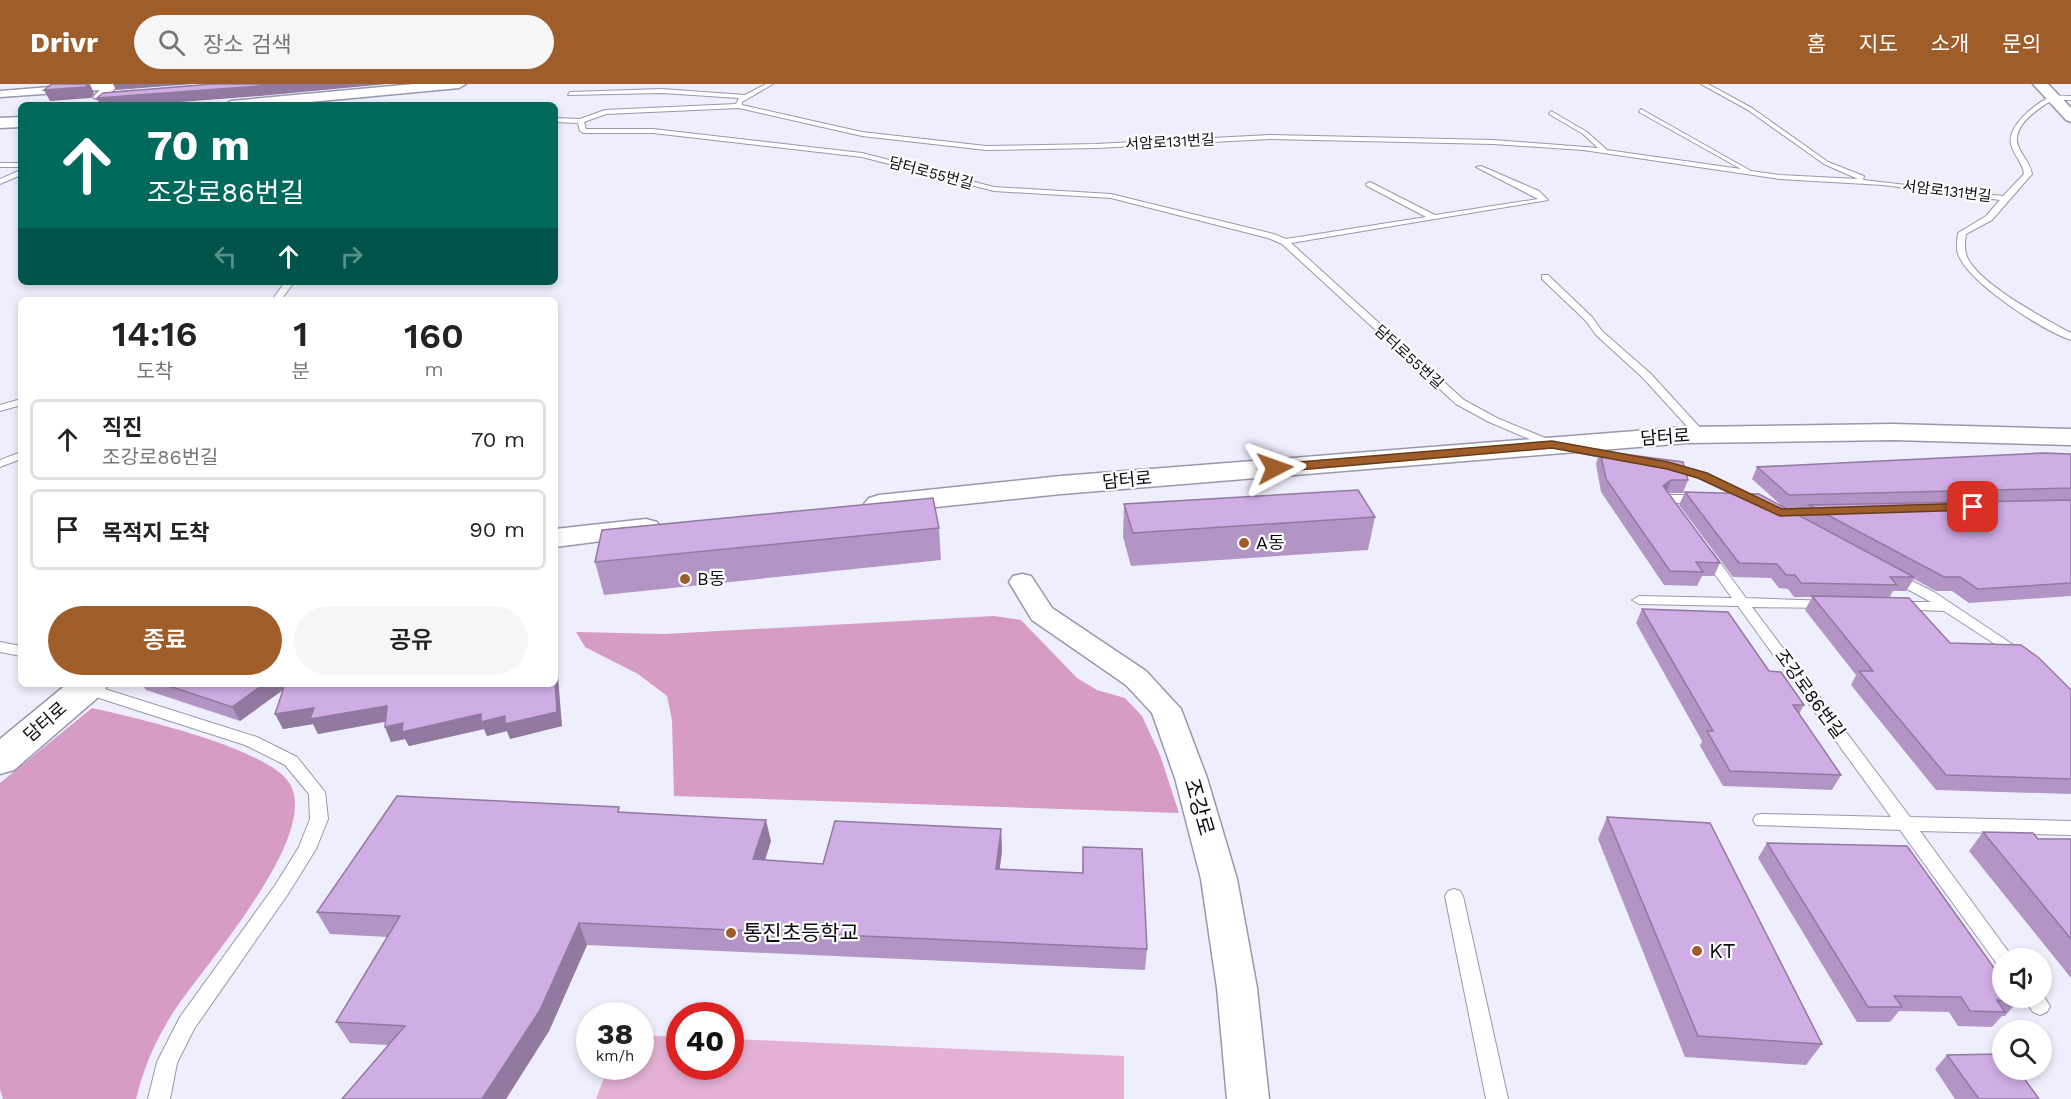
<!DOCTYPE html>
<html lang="ko">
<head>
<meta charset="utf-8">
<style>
	:root { --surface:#fff; --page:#f6f6f6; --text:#222; --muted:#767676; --line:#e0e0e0; --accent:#9f5d2a }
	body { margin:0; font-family:"Work Sans","Noto Sans KR",sans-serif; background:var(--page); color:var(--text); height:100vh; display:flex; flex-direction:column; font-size:22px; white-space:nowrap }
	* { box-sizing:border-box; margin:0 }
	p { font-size:20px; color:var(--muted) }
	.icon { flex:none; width:33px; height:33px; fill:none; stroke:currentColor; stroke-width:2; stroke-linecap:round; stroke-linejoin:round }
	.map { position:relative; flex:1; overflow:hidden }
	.details { position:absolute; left:18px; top:213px; width:540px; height:390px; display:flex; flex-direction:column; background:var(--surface); border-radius:9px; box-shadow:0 3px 9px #0003 }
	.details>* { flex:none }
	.top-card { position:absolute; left:18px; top:18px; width:540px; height:183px; border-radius:9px; box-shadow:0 3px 9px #0003; background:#00695c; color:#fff; overflow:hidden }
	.controls { position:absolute; left:1992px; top:864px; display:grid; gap:12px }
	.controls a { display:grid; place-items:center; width:60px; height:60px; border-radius:50%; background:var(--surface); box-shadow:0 3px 9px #0003; font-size:30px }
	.speed { position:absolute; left:576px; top:918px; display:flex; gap:12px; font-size:30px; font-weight:700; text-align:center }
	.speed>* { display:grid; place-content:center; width:78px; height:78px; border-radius:50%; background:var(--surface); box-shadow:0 3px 9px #0003; line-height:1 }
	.speed small { font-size:15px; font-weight:400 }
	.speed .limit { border:9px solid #d22; background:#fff; color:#111 }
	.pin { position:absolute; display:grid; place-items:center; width:51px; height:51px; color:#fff; margin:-26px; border-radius:12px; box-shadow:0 3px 9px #0006 }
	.me { position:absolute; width:66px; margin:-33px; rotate:86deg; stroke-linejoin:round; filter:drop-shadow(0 0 4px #0008) }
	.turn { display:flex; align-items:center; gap:21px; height:126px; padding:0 30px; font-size:27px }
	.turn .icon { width:78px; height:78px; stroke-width:2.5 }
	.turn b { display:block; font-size:42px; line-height:51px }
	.lanes { display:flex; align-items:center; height:57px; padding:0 30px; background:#0003; justify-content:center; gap:30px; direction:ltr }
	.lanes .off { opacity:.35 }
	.eta { display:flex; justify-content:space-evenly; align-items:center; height:102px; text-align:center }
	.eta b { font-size:36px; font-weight:600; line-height:42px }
	.action { display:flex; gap:12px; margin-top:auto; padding:12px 30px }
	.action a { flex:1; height:69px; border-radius:36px; background:var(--accent); color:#fff; font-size:24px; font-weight:600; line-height:69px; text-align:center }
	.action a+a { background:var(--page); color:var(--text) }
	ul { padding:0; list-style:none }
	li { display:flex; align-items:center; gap:18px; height:81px; margin:0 12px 9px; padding:0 18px; border:3px solid var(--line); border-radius:9px }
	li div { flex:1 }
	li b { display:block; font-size:22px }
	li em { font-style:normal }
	header { display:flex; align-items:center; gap:36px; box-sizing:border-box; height:84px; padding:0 30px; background:var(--accent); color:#fff }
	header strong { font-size:28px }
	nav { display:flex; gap:33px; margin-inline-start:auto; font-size:21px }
	.search { width:420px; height:54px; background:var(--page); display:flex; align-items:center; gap:15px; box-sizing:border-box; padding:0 21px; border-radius:33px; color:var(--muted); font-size:22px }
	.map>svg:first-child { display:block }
	.green { fill:#e4b1d4 }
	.forest { fill:#d69cc4 }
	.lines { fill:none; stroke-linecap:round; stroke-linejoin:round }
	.lane-casing { stroke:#9897ae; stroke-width:2 }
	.street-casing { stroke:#9897ae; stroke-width:3 }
	.secondary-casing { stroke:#9897ae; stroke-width:3 }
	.path { stroke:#888792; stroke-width:1.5; stroke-dasharray:1 2; stroke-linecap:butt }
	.lane { fill:#fff; fill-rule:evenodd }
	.street { fill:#fff; fill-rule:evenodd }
	.secondary { fill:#fff; fill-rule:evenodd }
	.wall { fill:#b395c5; fill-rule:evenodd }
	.shaded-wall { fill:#9279a0 }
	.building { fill:#d0ade5; stroke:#9279a0; stroke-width:1.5 }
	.route { fill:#9f5d2a; stroke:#673c1b; stroke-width:1.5 }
	.poi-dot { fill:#9f5d2a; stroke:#fdfdfd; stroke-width:2 }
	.labels { text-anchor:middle; stroke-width:4.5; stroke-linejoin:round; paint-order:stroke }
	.far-street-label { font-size:15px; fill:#0c0b13; stroke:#fdfdfd }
	.street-label { font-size:18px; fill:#0c0b13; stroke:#fdfdfd }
	.poi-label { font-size:18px; fill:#0c0b13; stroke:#fdfdfd; text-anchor:start }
	.near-street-label { font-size:21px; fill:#0c0b13; stroke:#fdfdfd }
	.near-poi-label { font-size:21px; fill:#0c0b13; stroke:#fdfdfd; text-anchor:start }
</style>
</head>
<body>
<header>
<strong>Drivr</strong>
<div class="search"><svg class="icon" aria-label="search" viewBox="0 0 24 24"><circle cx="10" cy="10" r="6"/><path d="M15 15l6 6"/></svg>장소 검색</div>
<nav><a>홈</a><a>지도</a><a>소개</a><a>문의</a></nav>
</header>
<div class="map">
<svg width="2071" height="1015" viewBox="0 0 2071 1015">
	<rect width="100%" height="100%" fill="#efeefd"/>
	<path class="green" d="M641 951 679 953 680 982H730L731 955 1124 972V1015H596L608 983 640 982Z"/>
	<g class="forest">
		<path d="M994 532 1021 536 1077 594 1097 606 1125 614 1142 632 1160 671 1179 729 674 712 672 636 667 612 638 590 585 563 576 548 665 550Z"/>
		<path d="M92 624C133 633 269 664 290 700 321 755 198 887 169 935 153 962 144 984 136 1015H3L0 1005V699Z"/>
	</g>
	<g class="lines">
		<defs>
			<g id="lane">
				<path d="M766 0H773L742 18V21L862 48 986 62 1096 60 1270 51 1493 56 1598 64 1583 50 1549 30 1551 27 1587 48 1607 66 1741 85 1639 28 1641 25 1751 87 1780 91 1858 95 1824 80 1748 26 1701 0H1708L1752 24 1828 78 1864 92 1863 96 2003 112 2024 90C2023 78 2013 71 2011 60 2007 42 2034 21 2048 14 2054 11 2064 12 2071 12V16H2052C2038 25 2009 43 2019 64 2023 73 2030 79 2032 90L1992 136 1966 150C1965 159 1964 164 1967 173 1980 201 2044 234 2071 249V256C2043 247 1975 202 1961 176 1955 167 1957 159 1958 149L1986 132 2000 116 1883 101 1780 95 1583 66 1493 60 1270 55 1096 64 986 66 862 52 739 24 606 30 584 38 586 45H653L862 69 994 103 1111 110 1274 150 1286 155 1426 133 1367 102 1366 100 1370 98 1435 131 1538 115 1476 83 1481 82 1539 107 1548 116 1291 159 1464 316 1497 334 1555 358 1621 371 1623 373 1617 376 1548 363 1489 338 1456 320 1282 160 1268 154 1111 114 994 107 862 73 653 49H583L580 47 578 39 555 38V34L580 35 605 26 736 20 739 14 662 9 568 11 570 8 662 5 745 11Z"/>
				<rect x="0" y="79" width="21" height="4"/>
				<path d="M21 86V91L0 100V95Z"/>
				<path d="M1542 191H1548L1592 233 1602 247 1651 290 1704 348V352H1696L1643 294 1596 251 1586 237 1542 195Z"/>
				<path d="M285 198H294L281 216H272Z"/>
				<path d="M21 315V321L0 327V321Z"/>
				<path d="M21 368V375L0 383V376Z"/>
				<path d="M1668 379 1707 390 1765 418 1759 422 1755 421 1699 394 1664 384 1662 382 1664 380Z"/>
				<path d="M1666 411H1699L1705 415 1699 419H1675L1679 424 1673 428 1669 427 1660 415Z"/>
				<path d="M1823 423 1829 427 1827 430 1780 433 1774 429 1780 425Z"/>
				<path d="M1707 467 1712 468 1746 514 1831 517 1833 520 1831 523 1826 524 1752 523 1910 733 2071 737V751L1920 747 2013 874H2002V882L1997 880 1900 746 1756 741 1753 736 1756 731 1762 730 1891 733 1738 522 1639 520 1632 516 1639 512 1732 514 1701 471Z"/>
				<path d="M1894 488 1934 508 2030 572 2023 577 2018 575 1944 527 1894 525 1892 522 1894 519 1899 518H1931L1889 495 1887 492 1889 489Z"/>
				<path d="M0 558 21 562V572L0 568Z"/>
				<path d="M66 600H89L257 653 297 673 325 708 328 735 316 765 288 810 194 945 177 979 170 1015H148L157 978 180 933 276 800 299 763 310 735 309 710 285 681 245 661 68 604Z"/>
				<path d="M1454 805 1460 807 1463 812 1508 1015H1486L1445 812 1448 807Z"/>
				<path d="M2042 910 2050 922 2047 928 2040 931 2033 928 2023 914H2042Z"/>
			</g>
			<g id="street">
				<path d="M88 0H115L117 2 111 9 134 7 140 10C132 16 101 19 93 13L100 6 0 13V7Z"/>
				<path d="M1022 490 1031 492 1052 524 1146 587 1181 625 1207 694 1237 795 1257 904 1269 1015H1227L1217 904 1201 795 1175 694 1152 629 1126 601 1032 536 1009 498 1013 492Z"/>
			</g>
			<g id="secondary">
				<path d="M414 0H466L459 4 278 21H224L231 17Z"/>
				<path d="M2033 0H2048L2071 24V38L2066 36Z"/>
				<path d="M21 33V43L0 44V34Z"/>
				<path d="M1893 340 2071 345V361L1893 356 1687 359 1061 410 879 429 869 426 864 420 869 414 879 411 1061 392 1687 343Z"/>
				<path d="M646 435 657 438 661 444 657 450 555 463V445Z"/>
				<path d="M67 600H108L103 609 14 686 0 690V655Z"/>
			</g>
		</defs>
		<use href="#lane" class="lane-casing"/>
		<use href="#street" class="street-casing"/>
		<use href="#secondary" class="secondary-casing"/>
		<path class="path" d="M185 21 208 19"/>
		<use href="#lane" class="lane"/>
		<use href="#street" class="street"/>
		<use href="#secondary" class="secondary"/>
	</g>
	<g class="wall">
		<path d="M1600 367 1688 396 1683 409H1668L1720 479 1714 492H1702L1697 502 1664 501 1601 408 1596 380Z"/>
		<path d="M2071 370V512L1969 519 1952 507H1936L1914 495 1906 507H1893L1889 514 1950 559 2071 606V710L1936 706 1851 601 1856 591 1805 526 1812 513H1794L1788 505 1779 504 1771 494 1733 493 1679 421 1685 408 1783 423 1752 395 1757 383ZM1808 423 1803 434 1784 424Z"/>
		<path d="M1124 420 1375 433 1368 466 1131 482 1123 453Z"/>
		<path d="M939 444 941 476 604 511 595 478Z"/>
		<path d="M1642 525 1804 621 1799 630 1841 691 1832 706 1723 702 1700 662 1702 657 1636 539Z"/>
		<path d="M142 600H555L562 642 510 655 507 647 487 652 484 645 409 662 405 655 391 658 385 643V638L318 650 313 640 283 645V606L240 637 146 606Z"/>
		<path d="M621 728 771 757 765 776 823 780 1001 745 1002 767 999 785 1082 789 1083 763 1147 865 1145 886 587 861 549 947 506 1015H342L388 961 350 959 336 938 388 853 330 850 317 828Z"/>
		<path d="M1607 733 1822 960 1806 981 1685 973 1598 755Z"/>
		<path d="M1983 748 2038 755H2071V894L1969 767Z"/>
		<path d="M1767 759 2018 917 2005 932H2002L1992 943 1958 942 1949 928 1899 927 1890 938H1857L1758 774Z"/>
		<path d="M1947 971 2039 1015H1955L1935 985Z"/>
	</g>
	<g class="shaded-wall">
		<path d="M90 0 94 9 91 14 50 17 44 6Z"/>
		<path d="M113 0H193L116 6Z"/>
		<path d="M285 0H387L260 12 141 21H100L97 14Z"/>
		<path d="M1671 396 1666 409 1663 402Z"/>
		<path d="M555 555 562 642 510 655 507 647 487 652 484 645 409 662 405 655 391 658 385 643 403 639 555 597Z"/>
		<path d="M264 600H291L240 637 232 623Z"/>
		<path d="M387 622 393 636 318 650 313 640 283 645 275 630 314 624Z"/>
		<path d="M766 736 771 757 758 797 753 775Z"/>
		<path d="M1001 745 1002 767 997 806 996 785Z"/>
		<path d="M579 839 587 861 549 947 506 1015H482Z"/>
	</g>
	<g class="building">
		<path d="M52 0H87L86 3 44 6Z"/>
		<path d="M212 0H285L97 14 103 9Z"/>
		<path d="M1600 367 1683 378 1688 396H1671L1663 402 1720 479 1696 478 1703 488 1670 487 1606 395Z"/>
		<path d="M2043 369 2071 370V404L1789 411 1757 383Z"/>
		<path d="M1358 406 1375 433 1133 449 1124 420Z"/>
		<path d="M1685 408 1759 410 1914 493H1890L1897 501 1801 499 1795 491H1786L1777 480 1739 479Z"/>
		<path d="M933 414 939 444 595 478 602 446Z"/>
		<path d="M2071 416V499L1978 505 1960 493H1944L1809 421Z"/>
		<path d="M1812 512 1909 514 1950 559 2021 561 2039 574 2071 606V695L1946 691 1859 587H1873Z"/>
		<path d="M1642 525 1728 528 1769 587 1781 588 1804 621H1793L1841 691 1730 687 1707 647H1713Z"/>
		<path d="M555 597 557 628 505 640V632L481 638V630L402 648 403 639 385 643 387 622 310 635 314 624 275 630 285 600H555Z"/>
		<path d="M163 600H264L232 623Z"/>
		<path d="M397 712 619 723 618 728 766 736 753 775 823 780 835 737 1001 745 996 785 1083 789V763L1142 765 1147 865 579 839 540 926 482 1015H342L405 942 336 938 400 832 317 828Z"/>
		<path d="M1607 733 1710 739 1822 960 1698 952Z"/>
		<path d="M1983 748 2033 749 2038 755H2071V855Z"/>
		<path d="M1767 759 1907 762 2002 895V914H2016L2018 917 1997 916 2005 928 1970 927 1961 913 1894 912 1902 923H1868Z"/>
		<path d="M2002 970V986H2018L2039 1015H1979L1947 971Z"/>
	</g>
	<path class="route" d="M1552 357 1668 378 1707 389 1782 425 1973 419 1979 423 1973 426 1780 432 1698 394 1667 385 1552 364 1275 388 1269 384 1275 380Z"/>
	<g class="poi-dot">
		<circle cx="1244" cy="459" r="6"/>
		<circle cx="685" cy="495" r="6"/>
		<circle cx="731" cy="849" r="6"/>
		<circle cx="1697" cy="867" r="6"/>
	</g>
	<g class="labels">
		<g class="far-street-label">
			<text transform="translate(1170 58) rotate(-3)" y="5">서암로131번길</text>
			<text transform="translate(931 89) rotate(15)" y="5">담터로55번길</text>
			<text transform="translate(1947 107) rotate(7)" y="5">서암로131번길</text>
			<text transform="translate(1409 273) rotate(42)" y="5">담터로55번길</text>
		</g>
		<g class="street-label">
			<text transform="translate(1665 353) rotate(-4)" y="6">담터로</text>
			<text transform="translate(1127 396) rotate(-5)" y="6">담터로</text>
			<text transform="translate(1810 610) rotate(54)" y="6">조강로86번길</text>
			<text transform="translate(45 638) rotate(-41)" y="6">담터로</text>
		</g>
		<g class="poi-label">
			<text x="1256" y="465">A동</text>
			<text x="697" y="501">B동</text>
		</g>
		<g class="near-street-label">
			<text transform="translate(1199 723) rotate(74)" y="7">조강로</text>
		</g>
		<g class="near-poi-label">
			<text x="743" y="856">통진초등학교</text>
			<text x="1709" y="874">KT</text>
		</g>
	</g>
</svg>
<div class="controls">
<a><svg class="icon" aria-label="sound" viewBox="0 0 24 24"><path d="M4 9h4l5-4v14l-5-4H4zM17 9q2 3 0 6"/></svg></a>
<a><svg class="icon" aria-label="search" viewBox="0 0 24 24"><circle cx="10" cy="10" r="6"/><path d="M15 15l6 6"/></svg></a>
</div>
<div class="speed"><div>38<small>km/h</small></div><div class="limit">40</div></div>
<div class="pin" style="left:1973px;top:423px;background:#d93025"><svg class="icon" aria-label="arrive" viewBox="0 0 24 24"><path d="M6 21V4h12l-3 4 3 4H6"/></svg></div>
<svg class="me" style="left:1275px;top:384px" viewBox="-20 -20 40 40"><path d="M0-17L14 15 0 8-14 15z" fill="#9f5d2a" stroke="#fff" stroke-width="4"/></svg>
<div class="top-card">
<div class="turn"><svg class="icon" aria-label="ahead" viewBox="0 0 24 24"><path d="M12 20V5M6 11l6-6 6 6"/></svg><div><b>70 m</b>조강로86번길</div></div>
<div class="lanes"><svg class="icon off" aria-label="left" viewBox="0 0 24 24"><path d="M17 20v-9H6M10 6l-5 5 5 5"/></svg><svg class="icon" aria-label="ahead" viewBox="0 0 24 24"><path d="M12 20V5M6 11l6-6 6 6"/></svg><svg class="icon off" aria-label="right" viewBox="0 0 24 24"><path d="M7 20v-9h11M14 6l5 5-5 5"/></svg></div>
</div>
<section class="details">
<div class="eta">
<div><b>14:16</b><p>도착</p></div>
<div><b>1</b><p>분</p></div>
<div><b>160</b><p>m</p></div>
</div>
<ul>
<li><svg class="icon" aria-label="ahead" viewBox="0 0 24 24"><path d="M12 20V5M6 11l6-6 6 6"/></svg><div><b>직진</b><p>조강로86번길</p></div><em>70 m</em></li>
<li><svg class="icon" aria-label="arrive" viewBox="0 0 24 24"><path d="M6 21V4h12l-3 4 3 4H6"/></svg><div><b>목적지 도착</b></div><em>90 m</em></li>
</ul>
<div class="action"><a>종료</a><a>공유</a></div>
</section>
</div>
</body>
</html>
